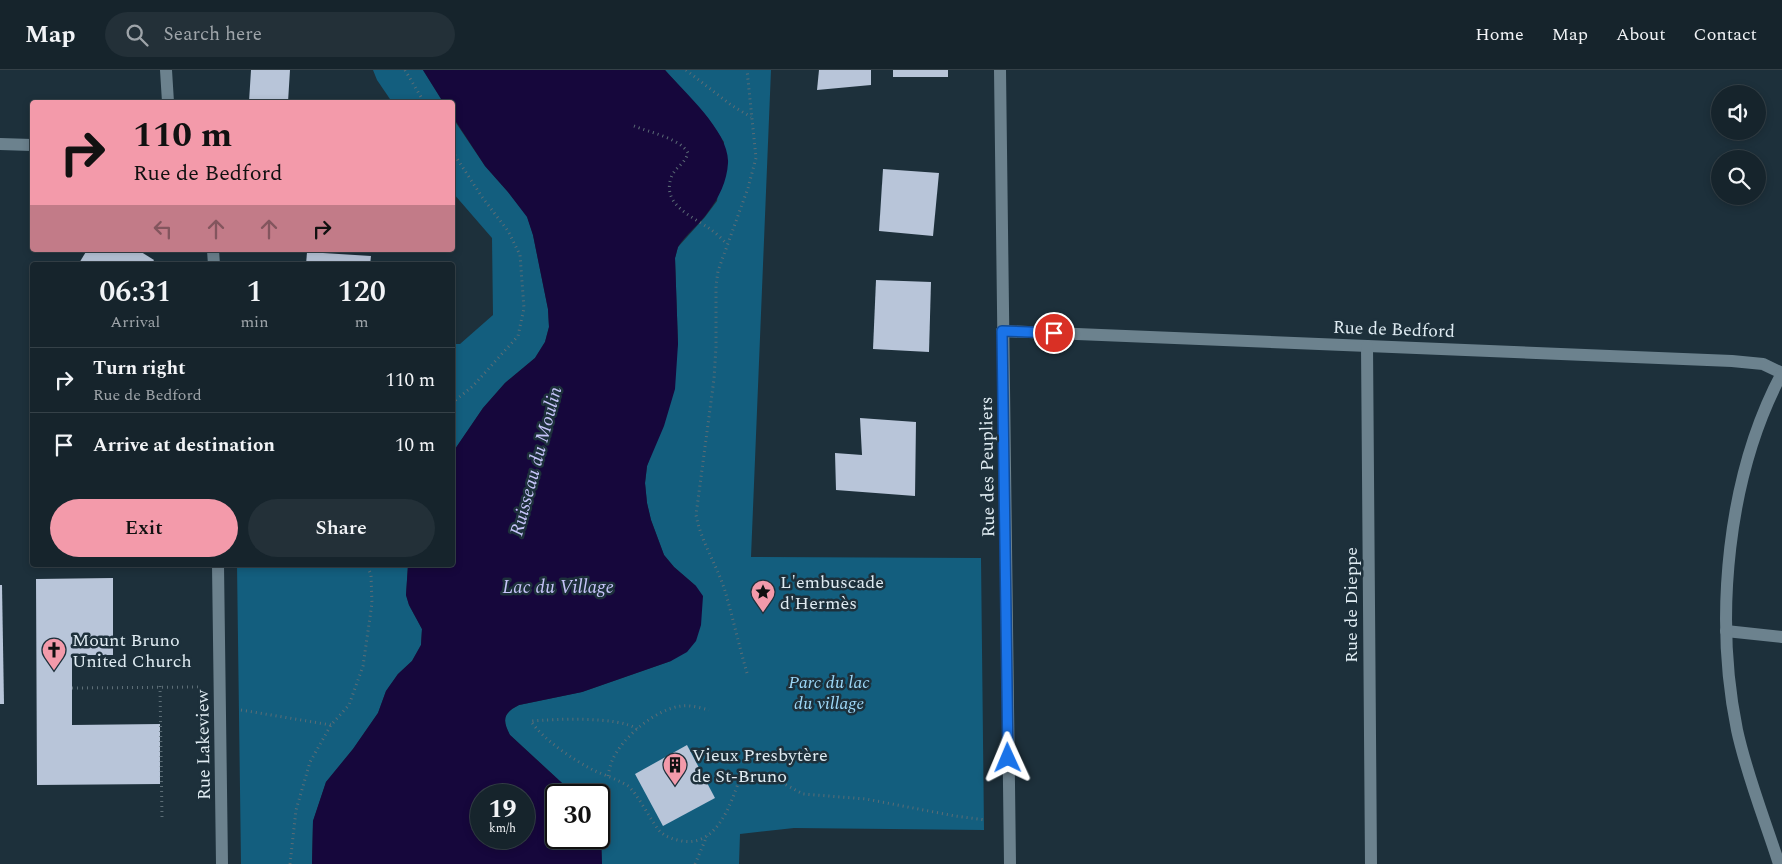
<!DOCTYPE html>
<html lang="en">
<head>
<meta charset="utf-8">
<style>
	:root { --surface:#16242c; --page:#233038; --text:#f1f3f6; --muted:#9ea4a9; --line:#354148; --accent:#f39aaa }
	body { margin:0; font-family:Spectral,serif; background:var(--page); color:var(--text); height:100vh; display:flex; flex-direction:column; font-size:19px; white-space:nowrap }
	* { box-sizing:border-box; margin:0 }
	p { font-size:16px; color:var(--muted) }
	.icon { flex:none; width:28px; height:28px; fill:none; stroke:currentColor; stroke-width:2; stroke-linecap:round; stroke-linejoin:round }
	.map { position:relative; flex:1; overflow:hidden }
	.panel { position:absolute; left:30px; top:192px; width:425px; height:305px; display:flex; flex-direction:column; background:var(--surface); border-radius:5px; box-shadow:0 2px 8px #0003,0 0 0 1px var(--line) }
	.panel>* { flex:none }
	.top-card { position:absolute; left:30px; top:30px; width:425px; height:152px; border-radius:5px; box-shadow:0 2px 8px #0003,0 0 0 1px var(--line); background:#f39aaa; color:#111; overflow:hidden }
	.buttons { position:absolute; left:1711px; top:15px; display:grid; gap:10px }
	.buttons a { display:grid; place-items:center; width:55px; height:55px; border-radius:50%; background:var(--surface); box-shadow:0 2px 8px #0003,0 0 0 1px var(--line); font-size:25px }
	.speed { position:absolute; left:470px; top:714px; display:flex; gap:10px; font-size:25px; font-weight:700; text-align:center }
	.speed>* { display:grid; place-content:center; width:65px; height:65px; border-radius:50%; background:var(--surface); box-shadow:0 2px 8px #0003,0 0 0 1px var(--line); line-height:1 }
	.speed small { font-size:12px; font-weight:400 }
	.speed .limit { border:2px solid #111; border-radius:8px; background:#fff; color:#111 }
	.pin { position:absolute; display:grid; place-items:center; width:42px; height:42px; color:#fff; margin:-21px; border:2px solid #fff; border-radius:50%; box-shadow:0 1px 5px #0007 }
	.me { position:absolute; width:55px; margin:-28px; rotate:359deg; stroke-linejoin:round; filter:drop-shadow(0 0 4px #0008) }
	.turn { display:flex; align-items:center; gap:18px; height:105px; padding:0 20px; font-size:22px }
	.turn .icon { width:65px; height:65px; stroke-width:2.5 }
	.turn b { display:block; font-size:35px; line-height:42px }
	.lanes { display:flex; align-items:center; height:48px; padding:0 20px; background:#0003; justify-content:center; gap:25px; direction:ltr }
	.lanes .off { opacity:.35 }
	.eta { display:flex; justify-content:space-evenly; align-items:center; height:85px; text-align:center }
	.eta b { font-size:30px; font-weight:600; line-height:35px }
	.button { display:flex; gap:10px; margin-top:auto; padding:10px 20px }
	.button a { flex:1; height:58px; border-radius:30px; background:var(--accent); color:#111; font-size:20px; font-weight:600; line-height:58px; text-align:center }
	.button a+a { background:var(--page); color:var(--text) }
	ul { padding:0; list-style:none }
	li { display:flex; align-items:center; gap:15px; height:65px; padding:0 20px; border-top:1px solid var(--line) }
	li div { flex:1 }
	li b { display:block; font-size:19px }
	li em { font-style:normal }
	header { display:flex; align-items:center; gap:30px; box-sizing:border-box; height:70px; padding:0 25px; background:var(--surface); border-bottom:1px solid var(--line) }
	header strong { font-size:24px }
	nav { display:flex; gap:28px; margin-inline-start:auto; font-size:18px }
	.search { width:350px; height:45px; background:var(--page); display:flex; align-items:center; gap:12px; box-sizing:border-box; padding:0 18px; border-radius:28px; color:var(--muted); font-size:19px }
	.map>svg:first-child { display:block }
	.green { fill:#135e7e }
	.water { fill:#16073c; fill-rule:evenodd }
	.building { fill:#b8c5d9 }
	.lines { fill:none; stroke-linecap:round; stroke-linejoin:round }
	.path { stroke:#5c6d76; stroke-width:3; stroke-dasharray:1 4; stroke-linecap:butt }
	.minor { stroke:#6c828e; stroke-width:12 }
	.route-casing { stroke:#114b97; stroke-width:12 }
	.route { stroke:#1a73e8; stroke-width:9 }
	.labels { text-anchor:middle; stroke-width:5; stroke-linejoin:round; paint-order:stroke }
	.street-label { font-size:18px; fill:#dfebf2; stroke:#1d303b }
	.poi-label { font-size:18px; fill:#dfebf2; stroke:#1d303b; text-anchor:start }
	.park-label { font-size:18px; font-style:italic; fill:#9dd7f7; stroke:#1d303b }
	.water-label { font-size:19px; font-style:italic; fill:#c6c4f9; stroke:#1d303b }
</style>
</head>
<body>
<header>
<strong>Map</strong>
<div class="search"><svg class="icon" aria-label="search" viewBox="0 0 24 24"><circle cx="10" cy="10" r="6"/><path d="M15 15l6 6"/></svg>Search here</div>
<nav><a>Home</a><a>Map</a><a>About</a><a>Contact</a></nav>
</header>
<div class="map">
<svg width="1782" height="794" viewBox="0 0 1782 794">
	<rect width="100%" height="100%" fill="#1d303b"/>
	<g class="green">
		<path d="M373 0H423L443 32H392L377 10Z"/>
		<path d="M665 0H771L751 487 981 488 984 760 794 758 740 764 739 794H602L601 768 599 762V725H575L510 665C502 650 503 643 519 635L582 622 671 591 696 516 674 497 664 485 651 450 647 433 645 413 647 396 653 378 678 274 675 188 678 177 705 147 717 131 724 72 708 48Z"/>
		<path d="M452 47 485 96 508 122 527 146 533 165 548 239 549 257 545 272 535 288 505 313 483 338 453 382V274H460L493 245 492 168 453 123Z"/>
		<path d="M237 495H408L406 525 409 535 422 559 421 575 412 591 398 604 386 621 378 643 353 679 326 712 313 751 312 794H241Z"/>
	</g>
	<path class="water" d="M423 0H665C684 22 730 62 728 93 727 111 719 128 708 142 700 154 685 165 678 177 677 180 676 185 675 188L678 274 675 319 664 356 647 396 645 413 647 433 651 450 664 485 674 497 696 516 703 526 701 555 696 571 687 582 671 591 582 622 519 635C503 643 502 650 510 665L575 725H556V768H599V762L601 768 602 794H312L313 751 326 712 353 679 378 643 386 621 398 604 412 591 421 575 422 559 409 535 406 525 408 495H452L453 382 483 338 505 313 535 288 545 272 549 257 548 239 533 165 527 147 508 122 485 96 453 47 452 32H443ZM481 725H524V768H481Z"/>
	<g class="building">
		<path d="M251 0H290L288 32H249Z"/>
		<path d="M819 0H871V15L817 20Z"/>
		<rect x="893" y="0" width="55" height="7"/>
		<path d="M883 99 939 103 933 166 879 161Z"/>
		<path d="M87 180H138L154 190 151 195H78Z"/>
		<path d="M307 182 371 186 370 195H306Z"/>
		<path d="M876 210 931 212 929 282 873 279Z"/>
		<path d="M860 348 916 352 915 426 836 420 835 383 862 385Z"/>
		<path d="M113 508V585H72V655L160 654V714L37 715 36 509Z"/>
		<path d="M0 515H2L4 634H0Z"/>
		<path d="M687 675 715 728 663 756 635 704Z"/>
	</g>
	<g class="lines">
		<g class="path">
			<path d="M405 0 424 32"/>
			<path d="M686 0 731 35 751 47"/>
			<path d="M634 56C649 62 681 69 688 83 685 94 674 98 671 108 662 135 692 146 710 159 716 163 722 169 727 174"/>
			<path d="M452 81 482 127 508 161 520 185 524 238 518 266 473 316 452 333"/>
			<path d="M747 603C739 576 733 548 725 521 717 495 701 472 696 445L714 309 716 277V216L718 201 748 118 756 88 747 0"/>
			<path d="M160 616 162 748"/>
			<path d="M72 618 198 617"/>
			<path d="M241 640 331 655"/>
			<path d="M637 659C618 646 555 649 531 651 542 669 574 690 593 700 604 705 617 709 628 716 637 723 650 749 658 759 664 767 673 769 682 771 716 777 730 736 739 711"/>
			<path d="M608 706C609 701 610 696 612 691 621 668 657 638 682 636 691 635 701 638 709 640"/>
			<path d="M777 710 803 724 866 729 955 746 986 750"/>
			<path d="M290 794 296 740 310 692 331 655 349 635 363 596 372 533 371 505 367 495"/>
			<path d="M695 794 707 766"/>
		</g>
		<g class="minor">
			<path d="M166 0 168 32"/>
			<path d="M1000 0 1010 794"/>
			<path d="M0 74 32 75"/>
			<path d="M213 180 214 195"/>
			<path d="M1002 261 1732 291 1763 294 1782 303"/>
			<path d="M1367 276 1371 794"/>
			<path d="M218 495 222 794"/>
			<path d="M1726 561 1782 567"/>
			<path d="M1779 794C1765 750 1747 706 1737 660 1714 547 1727 406 1782 303"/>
		</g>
	</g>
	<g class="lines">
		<defs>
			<path id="route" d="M1008 688 1002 261 1054 263"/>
		</defs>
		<use href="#route" class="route-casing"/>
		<use href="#route" class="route"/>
	</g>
	<defs>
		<symbol id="sight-pin" viewBox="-11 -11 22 30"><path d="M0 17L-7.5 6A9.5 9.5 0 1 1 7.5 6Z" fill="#f39aaa" stroke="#1d303b"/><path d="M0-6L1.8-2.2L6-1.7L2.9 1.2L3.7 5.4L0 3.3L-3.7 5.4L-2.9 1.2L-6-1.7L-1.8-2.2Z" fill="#111"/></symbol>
		<symbol id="church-pin" viewBox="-11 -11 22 30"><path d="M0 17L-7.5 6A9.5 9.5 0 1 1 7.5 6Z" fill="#f39aaa" stroke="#1d303b"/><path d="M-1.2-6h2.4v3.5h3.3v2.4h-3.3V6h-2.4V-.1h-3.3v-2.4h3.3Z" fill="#111"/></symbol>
		<symbol id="building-pin" viewBox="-11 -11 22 30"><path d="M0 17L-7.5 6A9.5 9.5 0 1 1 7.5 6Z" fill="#f39aaa" stroke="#1d303b"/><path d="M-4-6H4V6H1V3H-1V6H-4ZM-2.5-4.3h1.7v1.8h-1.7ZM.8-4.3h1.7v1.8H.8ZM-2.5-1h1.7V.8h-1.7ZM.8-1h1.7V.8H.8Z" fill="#111"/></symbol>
	</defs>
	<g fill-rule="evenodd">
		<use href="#sight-pin" x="749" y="508" width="28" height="38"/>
		<use href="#church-pin" x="40" y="566" width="28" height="38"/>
		<use href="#building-pin" x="661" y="681" width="28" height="38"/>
	</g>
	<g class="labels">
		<g class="street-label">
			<text transform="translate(1394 259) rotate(2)" y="6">Rue de Bedford</text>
			<text transform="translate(987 397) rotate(-91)" y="6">Rue des Peupliers</text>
			<text transform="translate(1351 535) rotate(-90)" y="6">Rue de Dieppe</text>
			<text transform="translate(203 675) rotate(-91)" y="6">Rue Lakeview</text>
		</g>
		<g class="poi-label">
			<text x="780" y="518">L'embuscade<tspan x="780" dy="21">d'Hermès</tspan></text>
			<text x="72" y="576">Mount Bruno<tspan x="72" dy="21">United Church</tspan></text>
			<text x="692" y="691">Vieux Presbytère<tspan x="692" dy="21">de St-Bruno</tspan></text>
		</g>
		<g class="park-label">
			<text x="829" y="618">Parc du lac<tspan x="829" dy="21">du village</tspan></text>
		</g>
		<g class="water-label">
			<text transform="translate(535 391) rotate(-75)" y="7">Ruisseau du Moulin</text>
			<text x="558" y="523">Lac du Village</text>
		</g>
	</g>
</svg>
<div class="buttons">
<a><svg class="icon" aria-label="sound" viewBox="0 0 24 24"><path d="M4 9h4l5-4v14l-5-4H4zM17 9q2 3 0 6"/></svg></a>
<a><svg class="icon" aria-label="search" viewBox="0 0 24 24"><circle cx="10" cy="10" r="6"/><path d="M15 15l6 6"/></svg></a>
</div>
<div class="speed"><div>19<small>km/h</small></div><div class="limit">30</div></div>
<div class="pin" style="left:1054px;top:263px;background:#d93025"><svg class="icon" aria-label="arrive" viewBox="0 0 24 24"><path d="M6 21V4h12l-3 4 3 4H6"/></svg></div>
<svg class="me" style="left:1008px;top:688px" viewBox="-20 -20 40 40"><path d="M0-17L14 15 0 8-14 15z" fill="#1a73e8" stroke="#fff" stroke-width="4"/></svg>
<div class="top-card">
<div class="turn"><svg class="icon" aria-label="right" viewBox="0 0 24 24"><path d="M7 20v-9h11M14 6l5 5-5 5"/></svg><div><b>110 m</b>Rue de Bedford</div></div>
<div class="lanes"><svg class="icon off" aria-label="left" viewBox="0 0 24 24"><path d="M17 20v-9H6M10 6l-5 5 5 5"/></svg><svg class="icon off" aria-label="ahead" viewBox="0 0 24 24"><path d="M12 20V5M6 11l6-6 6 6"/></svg><svg class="icon off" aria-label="ahead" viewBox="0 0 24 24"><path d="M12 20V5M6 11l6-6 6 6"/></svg><svg class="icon" aria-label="right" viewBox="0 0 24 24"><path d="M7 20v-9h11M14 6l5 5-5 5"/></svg></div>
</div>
<section class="panel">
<div class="eta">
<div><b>06:31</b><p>Arrival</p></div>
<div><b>1</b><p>min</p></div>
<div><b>120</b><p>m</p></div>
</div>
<ul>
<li><svg class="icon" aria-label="right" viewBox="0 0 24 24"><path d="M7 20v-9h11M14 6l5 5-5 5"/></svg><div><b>Turn right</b><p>Rue de Bedford</p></div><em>110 m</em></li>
<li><svg class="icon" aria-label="arrive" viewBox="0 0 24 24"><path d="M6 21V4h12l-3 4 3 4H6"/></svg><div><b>Arrive at destination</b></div><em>10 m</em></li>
</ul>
<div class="button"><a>Exit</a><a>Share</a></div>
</section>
</div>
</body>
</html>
